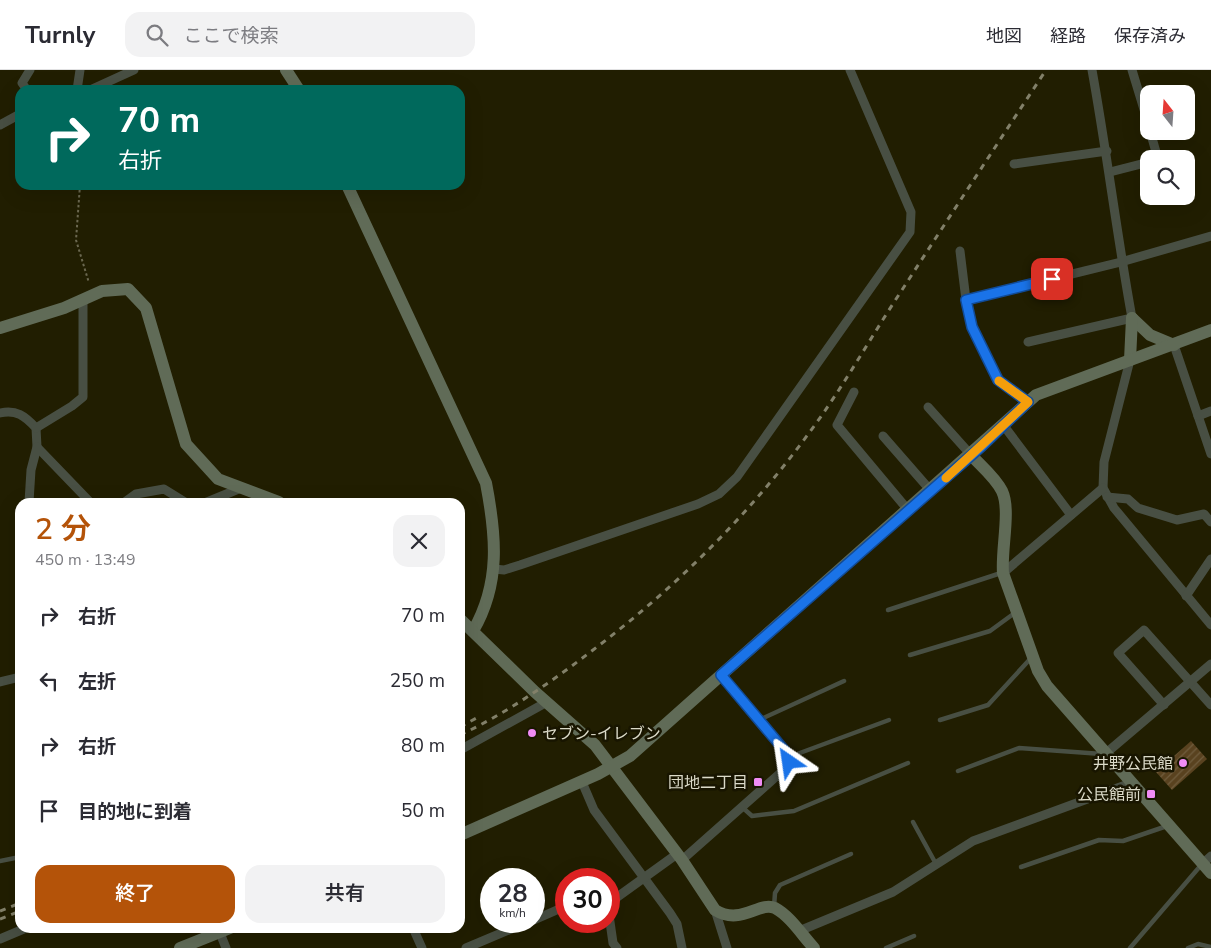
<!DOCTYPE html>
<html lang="ja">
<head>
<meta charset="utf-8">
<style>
	:root { --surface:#fff; --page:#f2f2f3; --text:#2b2b33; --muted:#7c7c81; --line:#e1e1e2; --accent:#b45309 }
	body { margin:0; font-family:"Nunito Sans","Noto Sans JP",sans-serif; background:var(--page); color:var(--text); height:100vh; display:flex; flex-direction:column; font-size:19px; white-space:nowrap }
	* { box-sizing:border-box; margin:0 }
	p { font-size:16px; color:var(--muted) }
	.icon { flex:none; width:28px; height:28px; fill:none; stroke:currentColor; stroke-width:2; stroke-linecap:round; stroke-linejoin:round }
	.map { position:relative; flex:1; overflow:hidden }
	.details { position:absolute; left:15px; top:428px; width:450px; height:435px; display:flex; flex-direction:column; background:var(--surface); border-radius:15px; box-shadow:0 5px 20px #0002 }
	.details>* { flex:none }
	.hud { position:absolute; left:15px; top:15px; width:450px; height:105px; border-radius:15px; box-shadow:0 5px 20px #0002; background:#00695c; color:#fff; overflow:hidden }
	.needle { width:32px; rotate:343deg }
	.buttons { position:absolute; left:1140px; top:15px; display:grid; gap:10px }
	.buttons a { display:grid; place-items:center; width:55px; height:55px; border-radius:10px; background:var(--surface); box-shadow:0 5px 20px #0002; font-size:25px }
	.speed { position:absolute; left:480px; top:798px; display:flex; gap:10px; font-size:25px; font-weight:700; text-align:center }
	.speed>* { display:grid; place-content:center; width:65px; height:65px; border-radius:50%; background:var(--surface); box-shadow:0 5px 20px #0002; line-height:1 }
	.speed small { font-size:12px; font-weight:400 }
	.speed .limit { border:8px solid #d22; background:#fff; color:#111 }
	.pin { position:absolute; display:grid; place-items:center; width:42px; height:42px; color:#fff; margin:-21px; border-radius:10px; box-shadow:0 2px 8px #0006 }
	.me { position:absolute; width:55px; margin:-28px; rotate:328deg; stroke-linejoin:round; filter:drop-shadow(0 0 4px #0008) }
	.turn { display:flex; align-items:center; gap:18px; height:105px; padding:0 20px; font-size:22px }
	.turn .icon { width:65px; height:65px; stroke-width:2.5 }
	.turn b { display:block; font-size:35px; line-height:42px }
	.round { display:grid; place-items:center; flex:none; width:52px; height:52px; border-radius:15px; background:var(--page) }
	.head { display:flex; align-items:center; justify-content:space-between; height:85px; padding:0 20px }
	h1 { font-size:30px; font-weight:600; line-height:38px; color:var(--accent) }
	.button { display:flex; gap:10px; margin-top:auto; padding:10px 20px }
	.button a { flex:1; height:58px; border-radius:15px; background:var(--accent); color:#fff; font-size:20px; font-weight:600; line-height:58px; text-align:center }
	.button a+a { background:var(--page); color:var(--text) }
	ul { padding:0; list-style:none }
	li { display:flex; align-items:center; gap:15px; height:65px; padding:0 20px }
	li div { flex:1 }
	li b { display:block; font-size:19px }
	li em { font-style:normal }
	header { display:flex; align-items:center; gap:30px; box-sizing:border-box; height:70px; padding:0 25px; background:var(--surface); border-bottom:1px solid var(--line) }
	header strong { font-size:24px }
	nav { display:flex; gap:28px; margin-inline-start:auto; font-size:18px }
	.search { width:350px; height:45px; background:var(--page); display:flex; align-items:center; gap:12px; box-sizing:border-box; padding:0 18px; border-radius:15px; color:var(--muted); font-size:19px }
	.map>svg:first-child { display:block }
	.building { fill:url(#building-hatch) }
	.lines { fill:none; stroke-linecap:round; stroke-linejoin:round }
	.path { stroke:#6b6850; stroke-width:2; stroke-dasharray:2.5 2.5; stroke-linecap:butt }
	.lane { stroke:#484f43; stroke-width:4.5 }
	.street { stroke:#484f43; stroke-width:9 }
	.secondary { stroke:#606b57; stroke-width:12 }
	.rail { stroke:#828069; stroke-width:3; stroke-dasharray:6 6; stroke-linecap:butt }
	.route-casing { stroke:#114b97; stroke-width:12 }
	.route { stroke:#1a73e8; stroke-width:9 }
	.slow { stroke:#f59e0b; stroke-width:9 }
	.poi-dot { fill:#f08bf5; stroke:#181500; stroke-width:2 }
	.labels { text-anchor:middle; stroke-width:5; stroke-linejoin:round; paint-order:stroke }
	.poi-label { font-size:16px; fill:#dbdac8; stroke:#181500; text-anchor:end }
</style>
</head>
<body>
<header>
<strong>Turnly</strong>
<div class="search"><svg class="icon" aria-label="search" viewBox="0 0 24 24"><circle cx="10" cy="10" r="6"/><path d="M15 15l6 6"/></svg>ここで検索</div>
<nav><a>地図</a><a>経路</a><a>保存済み</a></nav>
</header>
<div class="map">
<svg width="1211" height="878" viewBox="0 0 1211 878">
	<defs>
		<pattern id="building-hatch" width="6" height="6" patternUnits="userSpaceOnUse" patternTransform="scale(1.25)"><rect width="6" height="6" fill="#59421f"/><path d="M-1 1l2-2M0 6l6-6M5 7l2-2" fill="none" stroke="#705d3e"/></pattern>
	</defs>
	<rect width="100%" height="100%" fill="#211e01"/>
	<path class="building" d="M1191 671 1207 689 1172 720 1156 702Z"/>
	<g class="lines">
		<path class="path" d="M80 115 76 170 89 213"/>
		<g class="lane">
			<path d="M888 540 1001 503"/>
			<path d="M910 585 990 561 1016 542"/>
			<path d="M759 650 844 611"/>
			<path d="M940 650 988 635 1031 588"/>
			<path d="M789 687 889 650"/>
			<path d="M958 701 1019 678 1102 684"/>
			<path d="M742 737 752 746 794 741 908 693"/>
			<path d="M913 752 936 794"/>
			<path d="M0 791 20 787"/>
			<path d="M1021 797 1099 770 1123 771 1167 756"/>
			<path d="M774 837 775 823 780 815 851 784"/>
			<path d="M886 878 914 866"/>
			<path d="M1130 878 1202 794"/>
			<path d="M1188 878 1198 874 1211 877"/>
		</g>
		<g class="street">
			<path d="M1132 0 1149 56"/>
			<path d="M27 20 22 13 30 0"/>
			<path d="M77 20 80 0"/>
			<path d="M90 20 134 0"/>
			<path d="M0 55 20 44"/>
			<path d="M1150 61 1158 89"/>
			<path d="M1014 94 1107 81"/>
			<path d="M1110 102 1149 92"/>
			<path d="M960 181 966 230 972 257 998 310 1028 332"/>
			<path d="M966 230 1121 192 1211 166"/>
			<path d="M1028 272 1132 248C1117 166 1107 83 1092 0"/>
			<path d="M1174 275 1211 384"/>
			<path d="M1130 290 1104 392 1103 418 1114 438 1211 555"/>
			<path d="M854 322 837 355 908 440"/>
			<path d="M928 337 971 385"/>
			<path d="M0 343C16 339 25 346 36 358L37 377 31 400 29 432"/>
			<path d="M1198 346 1211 341"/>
			<path d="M1004 356 1071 445"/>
			<path d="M36 358 72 336 83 327V230"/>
			<path d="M883 366 931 421"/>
			<path d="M37 377 90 432"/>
			<path d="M1107 427 1128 429 1138 438 1177 450 1204 444 1211 452"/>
			<path d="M125 432 136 424 164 419 185 432"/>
			<path d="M207 432 241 418"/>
			<path d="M494 499 504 500 520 495 698 434 719 424 737 407 910 162 911 142 850 0"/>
			<path d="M1003 503 1103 418"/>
			<path d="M1186 526 1211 489"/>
			<path d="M0 612 20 607"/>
			<path d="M1164 635 1118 583 1144 560 1211 635"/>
			<path d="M460 680 547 632"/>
			<path d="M1105 684 1211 594"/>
			<path d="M582 712 594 740 670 843 677 854 682 878"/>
			<path d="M682 790 787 697 789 692 785 681 721 605"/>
			<path d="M1202 794 1211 786"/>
			<path d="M609 833 677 784"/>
			<path d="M715 840 727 878"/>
			<path d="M609 845 613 873 617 878"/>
			<path d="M534 850 566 836"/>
			<path d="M218 858 226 878"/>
			<path d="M413 858 422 878"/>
			<path d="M799 861 893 822 973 771 1131 713"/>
			<path d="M0 869 26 858"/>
			<path d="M466 878 530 851"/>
		</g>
		<g class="secondary">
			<path d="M286 0 299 20"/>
			<path d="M347 115 486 413C496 465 501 513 473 561"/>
			<path d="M1132 248 1150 265 1174 275"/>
			<path d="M0 258 64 238 102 221 128 219 146 238 186 374 218 409 279 432"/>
			<path d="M1130 290 1132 248"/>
			<path d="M971 385C981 396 995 407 1002 421 1011 440 1001 479 1003 503L1038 601 1047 616 1211 803"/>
			<path d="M460 549 535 622 595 675 682 790 715 840C741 856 759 831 775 838 790 846 802 865 814 878"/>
			<path d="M460 765 598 704 630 686 1036 325 1211 260"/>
			<path d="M180 878 230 858"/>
		</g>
		<g class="rail">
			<path d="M460 657 480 646"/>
			<path d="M460 665C507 643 551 612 593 580 675 518 748 446 809 363 842 319 869 270 900 223 948 149 997 74 1046 0"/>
			<path d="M0 841 20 833"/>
			<path d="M0 849 20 841"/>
		</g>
	</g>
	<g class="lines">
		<defs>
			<path id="route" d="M789 692 785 681 721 605 982 376 1028 332 998 310 972 257 966 230 1052 209"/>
		</defs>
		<use href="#route" class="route-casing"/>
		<use href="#route" class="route"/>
		<path class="slow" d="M946 408 1028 332 999 311"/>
	</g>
	<g class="poi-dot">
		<circle cx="532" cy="663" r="5"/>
		<circle cx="1183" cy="693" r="5"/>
		<rect x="753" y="707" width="10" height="10" rx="2.5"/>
		<rect x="1146" y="719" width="10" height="10" rx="2.5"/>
	</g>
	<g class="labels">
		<g class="poi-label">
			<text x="542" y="669" text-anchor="start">セブン-イレブン</text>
			<text x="1173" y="699">井野公民館</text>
			<text x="748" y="718">団地二丁目</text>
			<text x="1141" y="730">公民館前</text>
		</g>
	</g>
</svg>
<div class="buttons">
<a><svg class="needle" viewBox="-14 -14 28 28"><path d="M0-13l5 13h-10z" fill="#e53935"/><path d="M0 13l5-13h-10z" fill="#7c7c81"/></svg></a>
<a><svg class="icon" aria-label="search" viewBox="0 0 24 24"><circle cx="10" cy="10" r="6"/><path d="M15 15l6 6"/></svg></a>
</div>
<div class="speed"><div>28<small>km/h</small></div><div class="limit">30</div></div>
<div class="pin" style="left:1052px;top:209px;background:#d93025"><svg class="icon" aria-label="arrive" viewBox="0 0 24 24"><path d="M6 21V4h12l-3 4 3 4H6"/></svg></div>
<svg class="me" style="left:789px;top:692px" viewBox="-20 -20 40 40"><path d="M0-17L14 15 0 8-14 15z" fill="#1a73e8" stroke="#fff" stroke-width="4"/></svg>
<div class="hud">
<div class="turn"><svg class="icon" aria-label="right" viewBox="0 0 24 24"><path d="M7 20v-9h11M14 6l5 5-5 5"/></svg><div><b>70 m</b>右折</div></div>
</div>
<section class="details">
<div class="head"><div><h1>2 分</h1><p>450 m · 13:49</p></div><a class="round"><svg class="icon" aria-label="close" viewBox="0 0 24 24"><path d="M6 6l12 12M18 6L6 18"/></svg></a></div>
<ul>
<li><svg class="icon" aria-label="right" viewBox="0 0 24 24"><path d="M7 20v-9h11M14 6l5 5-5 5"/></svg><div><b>右折</b></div><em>70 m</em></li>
<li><svg class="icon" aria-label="left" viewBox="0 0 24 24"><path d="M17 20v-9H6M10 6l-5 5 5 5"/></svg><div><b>左折</b></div><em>250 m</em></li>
<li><svg class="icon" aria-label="right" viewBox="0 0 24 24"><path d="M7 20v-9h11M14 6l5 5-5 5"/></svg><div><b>右折</b></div><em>80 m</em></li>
<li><svg class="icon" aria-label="arrive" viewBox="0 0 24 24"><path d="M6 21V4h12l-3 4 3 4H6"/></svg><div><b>目的地に到着</b></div><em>50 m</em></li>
</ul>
<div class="button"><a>終了</a><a>共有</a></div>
</section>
</div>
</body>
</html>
